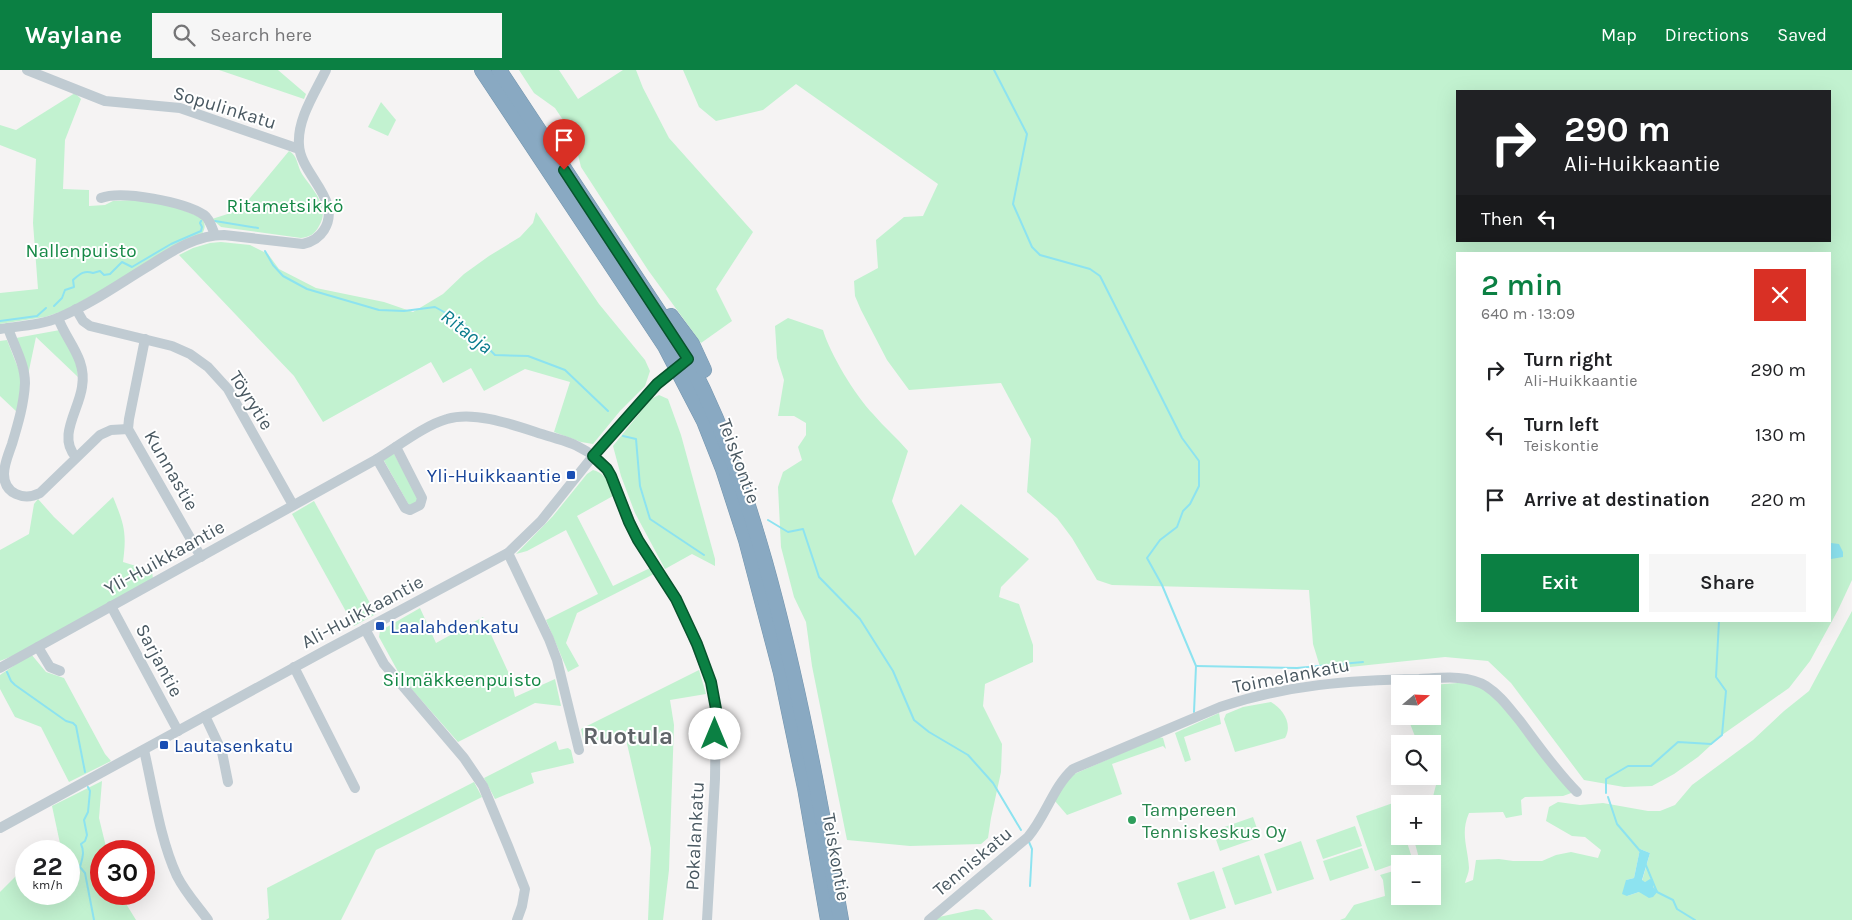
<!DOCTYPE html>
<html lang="en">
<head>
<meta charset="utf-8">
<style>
	:root { --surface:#fff; --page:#f6f6f6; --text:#202124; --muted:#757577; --accent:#0b8043 }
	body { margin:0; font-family:Karla,sans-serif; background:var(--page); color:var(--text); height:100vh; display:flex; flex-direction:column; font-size:19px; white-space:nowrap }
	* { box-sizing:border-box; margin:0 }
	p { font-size:16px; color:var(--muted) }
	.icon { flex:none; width:28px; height:28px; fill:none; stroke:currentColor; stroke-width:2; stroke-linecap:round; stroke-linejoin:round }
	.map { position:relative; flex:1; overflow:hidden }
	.drawer { position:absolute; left:1456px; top:182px; width:375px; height:370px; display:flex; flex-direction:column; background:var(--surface); border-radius:0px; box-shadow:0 5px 20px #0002 }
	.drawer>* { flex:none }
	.banner { position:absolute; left:1456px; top:20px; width:375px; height:152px; border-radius:0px; box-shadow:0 5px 20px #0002; background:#202124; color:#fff; overflow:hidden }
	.needle { width:32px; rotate:71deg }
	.fabs { position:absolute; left:1391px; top:605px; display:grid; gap:10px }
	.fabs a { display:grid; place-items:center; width:50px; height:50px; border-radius:0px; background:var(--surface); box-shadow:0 5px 20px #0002; font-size:25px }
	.speed { position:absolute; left:15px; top:770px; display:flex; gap:10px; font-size:25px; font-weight:700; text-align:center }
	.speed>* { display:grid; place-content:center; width:65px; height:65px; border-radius:50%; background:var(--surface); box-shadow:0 5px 20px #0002; line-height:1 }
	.speed small { font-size:12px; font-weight:400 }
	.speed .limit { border:8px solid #d22; background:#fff; color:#111 }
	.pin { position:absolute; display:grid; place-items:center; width:42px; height:42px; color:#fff; margin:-51px -21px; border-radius:50% 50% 50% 0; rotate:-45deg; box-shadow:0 0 5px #0007 }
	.pin .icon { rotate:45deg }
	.me { position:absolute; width:55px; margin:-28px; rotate:0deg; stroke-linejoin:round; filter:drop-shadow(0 0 4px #0008) }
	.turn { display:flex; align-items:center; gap:18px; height:105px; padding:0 25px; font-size:22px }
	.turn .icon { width:65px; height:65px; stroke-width:2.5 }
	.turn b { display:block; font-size:35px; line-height:42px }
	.then { display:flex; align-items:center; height:48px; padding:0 25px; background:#0003; gap:10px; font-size:19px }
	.round { display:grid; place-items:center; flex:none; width:52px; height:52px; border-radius:0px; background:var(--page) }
	.headline { display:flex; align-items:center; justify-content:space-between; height:85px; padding:0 25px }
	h1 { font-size:30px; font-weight:600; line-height:38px; color:var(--accent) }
	.action { display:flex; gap:10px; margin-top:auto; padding:10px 25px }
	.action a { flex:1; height:58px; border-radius:0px; background:var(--accent); color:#fff; font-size:20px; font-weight:600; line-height:58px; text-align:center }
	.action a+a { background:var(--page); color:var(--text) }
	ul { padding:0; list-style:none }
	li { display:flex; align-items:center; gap:15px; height:65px; padding:0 25px }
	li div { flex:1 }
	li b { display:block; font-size:19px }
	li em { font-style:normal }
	header { display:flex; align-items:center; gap:30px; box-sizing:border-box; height:70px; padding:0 25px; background:var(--accent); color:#fff }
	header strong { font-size:24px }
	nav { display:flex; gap:28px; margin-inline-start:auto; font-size:18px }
	.search { width:350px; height:45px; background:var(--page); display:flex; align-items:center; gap:12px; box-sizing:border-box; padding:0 18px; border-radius:0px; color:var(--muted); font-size:19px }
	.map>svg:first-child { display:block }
	.green { fill:#c2f2d0; fill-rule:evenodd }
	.water { fill:#8de3f0 }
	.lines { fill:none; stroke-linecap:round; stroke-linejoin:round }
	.stream { stroke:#8de3f0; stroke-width:2 }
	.highway-casing { stroke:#7495ae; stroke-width:16 }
	.minor { stroke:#c0cbd2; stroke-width:10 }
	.highway { stroke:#89a9c2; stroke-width:15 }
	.route-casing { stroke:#07532c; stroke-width:12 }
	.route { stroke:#0b8043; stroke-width:9 }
	.transit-dot { fill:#1a4fb4; stroke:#fff; stroke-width:2 }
	.leisure-dot { fill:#2e9e5b; stroke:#fff; stroke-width:2 }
	.labels { text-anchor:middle; stroke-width:4; stroke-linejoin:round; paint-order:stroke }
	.street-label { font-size:19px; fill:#495861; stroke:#fff }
	.park-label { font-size:19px; fill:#148845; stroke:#fff }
	.transit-label { font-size:19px; fill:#164399; stroke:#fff; text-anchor:start }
	.leisure-label { font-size:19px; fill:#27864d; stroke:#fff; text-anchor:start }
	.water-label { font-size:20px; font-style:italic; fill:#0a7c8d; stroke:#fff }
	.district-label { font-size:24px; font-weight:bold; fill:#5f6468; stroke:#fff }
</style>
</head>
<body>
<header>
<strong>Waylane</strong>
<div class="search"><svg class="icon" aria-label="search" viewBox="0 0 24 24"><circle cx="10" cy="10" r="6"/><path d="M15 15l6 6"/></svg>Search here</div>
<nav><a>Map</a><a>Directions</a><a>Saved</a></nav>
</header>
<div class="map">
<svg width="1852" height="850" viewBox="0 0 1852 850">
	<rect width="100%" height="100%" fill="#f5f3f3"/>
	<g class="green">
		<path d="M219 0H278L306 24 304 29Z"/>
		<path d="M519 0H559L578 29 623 0H636L643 18 669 68 753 162 716 219 732 251 701 273 648 200 581 97 573 65 555 38 534 23Z"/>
		<path d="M683 0H1852V510L1838 540 1810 591 1789 618 1722 665 1698 687 1674 704 1652 716 1624 717 1584 710 1511 613 1488 591 1445 587 1321 600 1313 574 1309 520 1112 515 1097 510 1072 468 1057 448 1027 422 1031 369 1001 313 909 320 887 290 861 240 855 226 854 211 878 198 876 170 904 147 923 146 938 114 796 14 763 40 716 51 699 37ZM1458 21H1830V171H1458ZM1458 184H1830V551H1458Z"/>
		<path d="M75 23 81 29 65 70 63 119 89 120V136L105 135 113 131 135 130 173 136 202 148C205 154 206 157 202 164L66 240 45 247 0 254V223L38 219 33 153 36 89 0 75V55L16 60Z"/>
		<path d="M381 32 396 50 388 66 368 57Z"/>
		<path d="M289 81C298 86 297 96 302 104 312 119 331 137 319 156 315 164 310 167 301 168L221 157 212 149 240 140Z"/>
		<path d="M536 142 599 234 645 290 650 301 645 316 620 341 593 374 581 372 554 362 570 312 525 299 484 321 471 298 443 313 431 292 323 352 294 306 179 185 193 178 210 173 221 172 250 175 268 184 279 199 316 218 384 232 413 242 443 224 464 204 489 186 520 167 533 153Z"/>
		<path d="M788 248 823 260C830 284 855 325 873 344 884 357 897 368 908 381L892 431 915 486 961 434 1029 489 1001 517 999 527 1019 534 1033 575V592L985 614 983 636 1002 674 1001 702 991 748 988 768 981 774 910 776 847 770 812 596 806 552 794 527 781 477 778 417 783 402 802 390 798 377 806 365V353L794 346H778L784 310 777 288 775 256Z"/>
		<path d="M60 260 76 285 78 307 36 267 28 305 16 268Z"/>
		<path d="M7 270 22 308 17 342 0 326V271Z"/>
		<path d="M659 325 668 329 681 365 715 489V496L692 484 665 499 635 443 621 406 613 376 651 329Z"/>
		<path d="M391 384H394L420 431 410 437 383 389Z"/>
		<path d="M593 400C607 404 609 414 613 426L577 446 613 516 650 498 654 504 577 543 566 573 579 596 568 602 546 550 598 524 566 460 527 481 516 484 553 446 587 404Z"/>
		<path d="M113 427C124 454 127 462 123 492L152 501 153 509 15 585 0 591V480L29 464 34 434 38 429 54 447 73 465Z"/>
		<path d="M314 431 376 544 354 556 292 444Z"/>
		<path d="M420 538 436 573 483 547 510 606 515 627 555 609 561 636 535 633 458 672 401 607 379 567 380 561Z"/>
		<path d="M1852 541V850H1340L1345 848 1354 835 1385 826 1383 810 1380 805 1400 799V826H1432V794H1416L1420 792 1413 766H1432V734H1431L1436 715 1431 706 1432 674H1418L1407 646H1432L1433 615C1463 613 1471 608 1497 629L1574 722 1563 726 1525 727 1521 730 1522 745 1506 748 1503 742 1469 743C1460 763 1468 778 1469 798 1469 803 1466 808 1465 813L1473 810 1476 790 1499 789 1513 791H1542L1556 785 1571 782 1598 788 1601 780 1585 767 1572 766 1546 751 1549 737 1558 732 1580 735 1603 733 1648 741H1660L1675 735 1692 715 1753 670 1784 641 1809 621ZM1640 779 1650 783 1642 811 1645 812 1650 810 1653 817 1658 822H1639L1627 826 1626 810 1634 808Z"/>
		<path d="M31 584 46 602 64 608 105 684 111 691 69 712 41 657 15 647 0 619V605Z"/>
		<path d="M699 600 706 624 670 630 674 655 669 800 663 850H648L651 778 625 665 584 673 581 659Z"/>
		<path d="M1271 632C1283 639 1293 654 1285 668L1235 682 1224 649 1226 644 1243 637Z"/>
		<path d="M1219 643 1221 654 1184 667 1191 690 1185 692 1175 663Z"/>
		<path d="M1159 667 1163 668 1166 679 1163 676 1112 694 1122 724 1067 745 1055 731 1065 713 1072 705Z"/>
		<path d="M556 671 559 680 568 678 571 680 574 693 531 703 534 713 495 729 484 708Z"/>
		<path d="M102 711 99 748 107 781H101V824H120L136 850H0V822L26 796V824H69V781H56L61 778 52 736Z"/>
		<path d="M474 712 482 727 376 780 341 850H266L269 848 267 818Z"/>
		<path d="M1393 733 1400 753V766H1405L1412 788 1375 801 1356 746Z"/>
		<path d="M1253 747 1260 767 1220 781 1213 761Z"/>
		<path d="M1355 756 1362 776 1323 789 1316 770Z"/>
		<path d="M1301 771 1314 809 1277 821 1264 784Z"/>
		<path d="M1362 778 1369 798 1330 811 1323 791Z"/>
		<path d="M1259 785 1272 823 1235 835 1222 798Z"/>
		<path d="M1214 801 1226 838 1190 850 1177 813Z"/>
		<path d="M976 839 984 840 993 850H935L939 847Z"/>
	</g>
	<g class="water">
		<path d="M1831 473 1839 474 1843 482V487L1831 489 1830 487Z"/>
		<path d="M1640 779 1650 783 1642 810 1645 812 1650 809 1653 810V817L1658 821 1653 827 1649 828 1639 822 1627 826 1622 824 1626 810 1634 808Z"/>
	</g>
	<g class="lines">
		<g class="stream">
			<path d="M994 0 1027 64 1013 134 1032 177 1040 185 1090 199 1100 206 1182 368 1199 391V416L1190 434 1183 441 1177 457 1160 470 1147 488 1162 515 1196 596 1194 642"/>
			<path d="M215 151 258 158"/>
			<path d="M265 181 273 195 283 206 307 219 379 240 404 241 435 237 462 252 495 285 528 286 565 300 608 341"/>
			<path d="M54 236 62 228 65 220 74 217 73 210C80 204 84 200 93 203L100 201 104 205 110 204 122 192 132 197 171 174 201 161 202 157 200 153 201 151"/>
			<path d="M0 251 37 246 46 238"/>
			<path d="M623 366 636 369 640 416 650 449 704 485"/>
			<path d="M768 450 788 462 803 459 819 507 860 549 893 601 914 650 929 662 968 685 993 713 1021 760"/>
			<path d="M1196 596 1297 598 1363 592"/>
			<path d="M7 602 11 611 15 615 66 651 73 653 76 656 85 702"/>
			<path d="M88 717 90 721 88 742 84 750 87 765 85 771 81 774C85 783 82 789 80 797L85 803 94 850"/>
			<path d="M1606 723V709L1628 696H1651L1678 672 1711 674 1722 665 1726 621 1716 607 1719 551"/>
			<path d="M1608 727 1617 754 1641 782"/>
			<path d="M1029 772 1032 779 1030 816"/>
			<path d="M1645 793 1657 822 1673 830 1677 839 1695 850"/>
		</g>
		<defs>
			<g id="highway">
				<path d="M482 0 665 276 704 351 723 399 746 470 781 603 805 718 828 850"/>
				<path d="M499 0 676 268C717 338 743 415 765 492 798 610 820 730 841 850"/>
				<path d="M671 246 692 274 704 300"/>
			</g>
		</defs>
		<use href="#highway" class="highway-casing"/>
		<g class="minor">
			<path d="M27 0 105 31 180 38 299 79"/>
			<path d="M101 128C122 120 185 132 204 145 210 149 212 158 215 165"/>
			<path d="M76 239 83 251 90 256 172 276 190 284 208 297 228 319 293 435"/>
			<path d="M58 248C67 272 87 289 82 317 79 340 57 367 76 387"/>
			<path d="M8 258C14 276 25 294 25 313 24 334 18 354 12 374 9 383 4 394 4 404 4 424 24 431 40 423L100 365 111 360 128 359"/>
			<path d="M0 259C20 256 42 255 60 247 91 234 119 214 147 197 171 182 195 165 224 165L303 174C312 172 319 168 324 160 343 130 300 104 299 75 297 49 315 23 326 0"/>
			<path d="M145 269 129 349 128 359 201 487"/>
			<path d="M377 389 405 438 410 440 420 435 422 428 396 377"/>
			<path d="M508 483 549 569 557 590 579 680"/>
			<path d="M111 536 178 661"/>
			<path d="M365 559 384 594 464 688 483 716 508 776 525 819 522 836 517 850"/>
			<path d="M38 577 50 597 60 601"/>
			<path d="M294 597 355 718"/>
			<path d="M0 598 377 389C397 377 425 355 447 349 477 340 519 357 548 366 557 369 568 371 577 376 590 382 603 393 611 406L636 466 676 529 686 550 711 612 716 639 715 709 707 850"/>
			<path d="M205 646 222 682 228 712"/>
			<path d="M144 680C153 719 160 770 177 806 185 822 197 835 208 850"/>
			<path d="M0 758 328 579 508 483 541 451 593 386 657 314 681 294"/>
			<path d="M929 850 1028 767C1046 746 1053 717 1073 699L1220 637C1286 615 1350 610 1419 609 1440 608 1467 604 1486 616 1500 625 1509 638 1520 651 1538 675 1556 701 1577 722"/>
		</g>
		<use href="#highway" class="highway"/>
	</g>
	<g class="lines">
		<defs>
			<path id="route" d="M564 100 688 289 657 314 593 386 607 399 611 406 629 452 638 470 676 529 697 574 711 612 716 639 715 664"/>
		</defs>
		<use href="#route" class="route-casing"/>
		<use href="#route" class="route"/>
	</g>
	<g class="transit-dot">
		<rect x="566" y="400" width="10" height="10" rx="2.5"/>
		<rect x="375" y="551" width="10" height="10" rx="2.5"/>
		<rect x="159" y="670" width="10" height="10" rx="2.5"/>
	</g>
	<circle class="leisure-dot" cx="1132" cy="750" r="5"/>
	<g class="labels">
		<g class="street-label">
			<text transform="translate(225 37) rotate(17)" y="7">Sopulinkatu</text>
			<text transform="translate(252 330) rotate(58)" y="7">Töyrytie</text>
			<text transform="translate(740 391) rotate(70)" y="7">Teiskontie</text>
			<text transform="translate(172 400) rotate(60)" y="7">Kunnastie</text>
			<text transform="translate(164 487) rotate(-29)" y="7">Yli-Huikkaantie</text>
			<text transform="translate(362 541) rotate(-28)" y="7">Ali-Huikkaantie</text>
			<text transform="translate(160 590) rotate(62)" y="7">Sarjantie</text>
			<text transform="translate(1291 605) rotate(-11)" y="7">Toimelankatu</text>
			<text transform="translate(694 766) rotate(-87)" y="7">Pokalankatu</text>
			<text transform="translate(837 787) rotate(80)" y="7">Teiskontie</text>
			<text transform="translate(972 791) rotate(-40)" y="7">Tenniskatu</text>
		</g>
		<g class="park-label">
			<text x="285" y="142">Ritametsikkö</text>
			<text x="81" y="187">Nallenpuisto</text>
			<text x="462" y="616">Silmäkkeenpuisto</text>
		</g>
		<g class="transit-label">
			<text x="561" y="412" text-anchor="end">Yli-Huikkaantie</text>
			<text x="390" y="563">Laalahdenkatu</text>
			<text x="174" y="682">Lautasenkatu</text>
		</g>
		<g class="leisure-label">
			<text x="1142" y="746">Tampereen<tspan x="1142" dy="22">Tenniskeskus Oy</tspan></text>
		</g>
		<g class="water-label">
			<text transform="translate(467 261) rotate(38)" y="7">Ritaoja</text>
		</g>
		<g class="district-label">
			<text x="628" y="674">Ruotula</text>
		</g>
	</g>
</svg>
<div class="fabs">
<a><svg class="needle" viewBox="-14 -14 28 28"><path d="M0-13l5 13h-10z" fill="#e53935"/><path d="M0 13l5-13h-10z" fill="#757577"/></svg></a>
<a><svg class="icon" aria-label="search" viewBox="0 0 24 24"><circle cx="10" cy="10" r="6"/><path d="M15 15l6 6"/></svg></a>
<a>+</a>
<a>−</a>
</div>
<div class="speed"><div>22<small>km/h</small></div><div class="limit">30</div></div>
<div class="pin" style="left:564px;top:100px;background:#d93025"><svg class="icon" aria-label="arrive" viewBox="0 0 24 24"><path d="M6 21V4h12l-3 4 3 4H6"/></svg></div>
<svg class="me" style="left:715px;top:664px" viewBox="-20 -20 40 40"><circle r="19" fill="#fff"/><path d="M0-13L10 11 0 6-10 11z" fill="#0b8043"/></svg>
<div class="banner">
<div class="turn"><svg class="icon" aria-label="right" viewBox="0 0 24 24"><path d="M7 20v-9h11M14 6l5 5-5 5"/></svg><div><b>290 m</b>Ali-Huikkaantie</div></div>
<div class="then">Then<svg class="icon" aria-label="left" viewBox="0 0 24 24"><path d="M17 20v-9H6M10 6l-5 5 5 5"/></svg></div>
</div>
<section class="drawer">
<div class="headline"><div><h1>2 min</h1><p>640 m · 13:09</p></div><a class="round" style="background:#d93025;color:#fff"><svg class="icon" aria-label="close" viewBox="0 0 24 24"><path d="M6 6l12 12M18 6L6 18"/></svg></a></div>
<ul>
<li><svg class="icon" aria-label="right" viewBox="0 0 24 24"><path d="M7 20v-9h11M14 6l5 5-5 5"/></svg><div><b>Turn right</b><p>Ali-Huikkaantie</p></div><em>290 m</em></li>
<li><svg class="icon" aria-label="left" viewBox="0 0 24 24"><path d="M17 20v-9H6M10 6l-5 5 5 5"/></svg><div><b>Turn left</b><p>Teiskontie</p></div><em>130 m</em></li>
<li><svg class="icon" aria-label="arrive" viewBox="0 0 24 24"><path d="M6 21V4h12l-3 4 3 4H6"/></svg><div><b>Arrive at destination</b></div><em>220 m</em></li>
</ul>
<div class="action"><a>Exit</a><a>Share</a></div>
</section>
</div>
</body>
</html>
